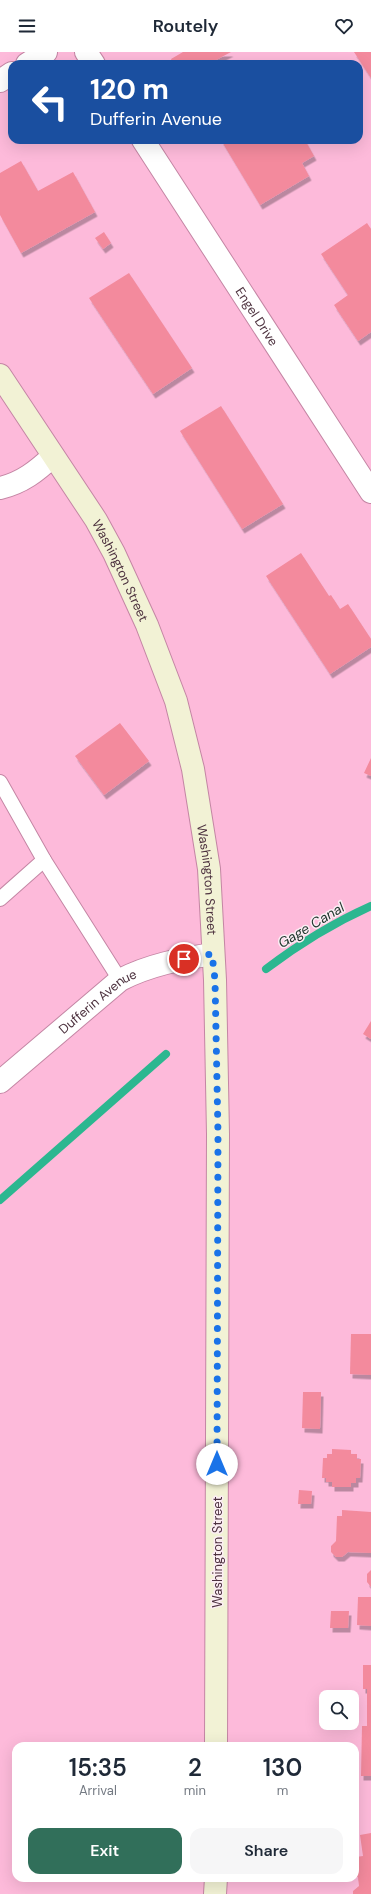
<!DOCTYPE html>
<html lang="en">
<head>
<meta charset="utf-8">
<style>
	:root { --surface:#fff; --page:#f6f6f7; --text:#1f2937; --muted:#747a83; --accent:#316f5a }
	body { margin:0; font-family:"DM Sans",sans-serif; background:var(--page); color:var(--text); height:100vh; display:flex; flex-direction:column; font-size:15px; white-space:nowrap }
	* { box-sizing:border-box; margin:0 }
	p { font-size:13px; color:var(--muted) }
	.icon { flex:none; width:22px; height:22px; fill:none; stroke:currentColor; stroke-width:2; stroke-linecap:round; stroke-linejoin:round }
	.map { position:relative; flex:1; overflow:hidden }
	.side { position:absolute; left:12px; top:1690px; width:347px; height:140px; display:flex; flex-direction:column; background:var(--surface); border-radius:12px; box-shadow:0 4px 16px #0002 }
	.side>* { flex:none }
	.hud { position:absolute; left:8px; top:8px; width:355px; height:84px; border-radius:12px; box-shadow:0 4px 16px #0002; background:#1a4fa0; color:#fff; overflow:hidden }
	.tools { position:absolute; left:319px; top:1638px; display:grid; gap:8px }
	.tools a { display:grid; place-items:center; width:40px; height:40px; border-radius:8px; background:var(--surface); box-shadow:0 4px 16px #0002; font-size:20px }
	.pin { position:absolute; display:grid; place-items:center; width:34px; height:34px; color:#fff; margin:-17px; border:2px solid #fff; border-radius:50%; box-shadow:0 1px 4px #0007 }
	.me { position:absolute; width:44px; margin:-22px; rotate:0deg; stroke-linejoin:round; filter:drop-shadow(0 0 3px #0008) }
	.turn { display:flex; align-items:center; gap:14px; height:84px; padding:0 16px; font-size:18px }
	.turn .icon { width:52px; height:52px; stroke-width:2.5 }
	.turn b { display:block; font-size:28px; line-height:34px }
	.eta { display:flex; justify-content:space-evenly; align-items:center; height:68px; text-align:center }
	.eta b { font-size:24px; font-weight:600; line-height:28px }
	.button { display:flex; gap:8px; margin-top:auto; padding:8px 16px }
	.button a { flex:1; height:46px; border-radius:12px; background:var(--accent); color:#fff; font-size:16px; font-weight:600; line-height:46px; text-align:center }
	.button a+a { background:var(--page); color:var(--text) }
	header { display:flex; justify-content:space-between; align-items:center; height:52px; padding:0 16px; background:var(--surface); font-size:18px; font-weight:600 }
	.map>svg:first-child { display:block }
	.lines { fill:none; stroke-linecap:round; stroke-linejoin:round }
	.stream { stroke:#2cb790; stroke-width:8 }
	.building { fill:#f38a9d; filter:url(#shadow) }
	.service-casing { stroke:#c486a4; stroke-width:16 }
	.minor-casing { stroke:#c486a4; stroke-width:24 }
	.secondary-casing { stroke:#c486a4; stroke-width:24 }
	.service { stroke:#fff; stroke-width:14 }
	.minor { stroke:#fff; stroke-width:22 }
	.secondary { stroke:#f2f2d5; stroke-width:22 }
	.route { stroke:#1a73e8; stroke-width:7; stroke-dasharray:0 12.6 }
	.labels { text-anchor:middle; stroke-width:3; stroke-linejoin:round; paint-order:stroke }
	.street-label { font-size:13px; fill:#4d323f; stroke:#fcedf4 }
	.water-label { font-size:14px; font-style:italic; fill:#1e342c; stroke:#fcedf4 }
</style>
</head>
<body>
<header><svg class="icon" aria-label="menu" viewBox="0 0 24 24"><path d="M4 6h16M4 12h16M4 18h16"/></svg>Routely<svg class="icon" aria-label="heart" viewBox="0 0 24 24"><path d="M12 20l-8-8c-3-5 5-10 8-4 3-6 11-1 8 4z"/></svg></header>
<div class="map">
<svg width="371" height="1842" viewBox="0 0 371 1842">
	<defs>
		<filter id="shadow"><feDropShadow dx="2.5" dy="4.5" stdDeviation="0" flood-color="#0004"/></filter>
	</defs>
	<rect width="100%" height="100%" fill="#fdbada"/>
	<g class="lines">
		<g class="stream">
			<path d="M266 917C299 892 333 871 371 854"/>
			<path d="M0 1148 166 1002"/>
		</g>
	</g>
	<g class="building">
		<path d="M183 0H231L216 8 218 12H173L171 7Z"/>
		<path d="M354 0H371V26Z"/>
		<path d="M221 88H305L314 104 302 111 309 124 260 153Z"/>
		<path d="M21 109 38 139 73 120 95 160 21 201 0 163V121Z"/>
		<path d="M367 171 371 177V280L358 289 334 253 348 243 321 202Z"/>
		<path d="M104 180 111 191 103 197 95 186Z"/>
		<path d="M129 221 192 316 153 342 89 246Z"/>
		<path d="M221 354 283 452 242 477 180 379Z"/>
		<path d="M301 501 329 544 331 543 340 557 348 552 371 587V595L330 622 266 524Z"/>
		<path d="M120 671 149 709 104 743 75 704Z"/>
		<path d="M371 706V724L364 721Z"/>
		<path d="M371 969V987L363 982Z"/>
		<path d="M351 1282H371V1323L350 1322Z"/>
		<path d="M303 1340H321L320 1377 302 1376Z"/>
		<path d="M332 1397 351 1398V1402H357V1407H361L360 1426H356V1431H351V1435H332V1430H326V1426H322L323 1406H327V1402H332Z"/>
		<path d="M299 1438 312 1439 311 1452H298Z"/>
		<path d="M342 1458 371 1460V1501L348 1500 342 1505H336L331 1500V1494L336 1489 337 1464H342Z"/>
		<path d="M371 1518V1535L367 1530V1522Z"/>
		<path d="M358 1545H371V1574L357 1573Z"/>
		<path d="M331 1559H349L348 1576H330Z"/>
		<path d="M363 1613H371V1724H361L362 1674H367V1637H363Z"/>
		<path d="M371 1781V1842H353V1839L359 1834 358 1825 356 1824 355 1807 356 1805 363 1804 360 1783Z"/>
	</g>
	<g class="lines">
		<defs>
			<g id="service">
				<path d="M0 730 44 808 120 928"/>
				<path d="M0 847 44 808"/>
			</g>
			<g id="minor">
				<path d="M86 0 94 12"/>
				<path d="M27 12 46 0"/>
				<path d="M0 29 12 21"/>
				<path id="s1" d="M143 88 371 440"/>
				<path d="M0 436C22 431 37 419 53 404"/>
				<path id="s2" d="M0 1030 120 928C149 913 180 907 213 902"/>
			</g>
			<g id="secondary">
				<path id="s3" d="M0 323 96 468 114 501 147 573 176 649 193 717 209 817 215 928 218 1082 216 1694"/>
				<path d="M215 1842 216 1826"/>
			</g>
		</defs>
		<use href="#service" class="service-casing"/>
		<use href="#minor" class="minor-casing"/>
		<use href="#secondary" class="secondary-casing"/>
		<use href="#service" class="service"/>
		<use href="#minor" class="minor"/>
		<use href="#secondary" class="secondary"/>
	</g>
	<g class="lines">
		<path class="route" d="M184 907 212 902 215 928 218 1082 217 1412"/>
	</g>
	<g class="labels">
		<g class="street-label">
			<text dy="5" stroke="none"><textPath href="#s1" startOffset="210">Engel Drive</textPath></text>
			<text dy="5" stroke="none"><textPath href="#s3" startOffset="230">Washington Street</textPath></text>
			<text dy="5" stroke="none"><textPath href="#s3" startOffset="554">Washington Street</textPath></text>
			<text dy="5" stroke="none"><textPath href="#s2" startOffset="127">Dufferin Avenue</textPath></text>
			<text transform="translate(217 1500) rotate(-90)" y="5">Washington Street</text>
		</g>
		<g class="water-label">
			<text transform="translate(311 873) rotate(-31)" y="5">Gage Canal</text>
		</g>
	</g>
</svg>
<div class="tools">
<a><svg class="icon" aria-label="search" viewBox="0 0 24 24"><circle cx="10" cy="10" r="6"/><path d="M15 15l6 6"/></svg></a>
</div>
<div class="pin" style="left:184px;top:907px;background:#d93025"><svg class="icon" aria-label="arrive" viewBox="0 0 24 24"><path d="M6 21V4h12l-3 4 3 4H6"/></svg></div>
<svg class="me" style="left:217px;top:1412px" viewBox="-20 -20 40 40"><circle r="19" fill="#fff"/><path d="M0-13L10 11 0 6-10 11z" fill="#1a73e8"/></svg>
<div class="hud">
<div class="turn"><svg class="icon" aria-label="left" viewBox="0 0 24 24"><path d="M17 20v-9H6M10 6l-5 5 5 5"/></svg><div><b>120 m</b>Dufferin Avenue</div></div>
</div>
<section class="side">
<div class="eta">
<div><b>15:35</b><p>Arrival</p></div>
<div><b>2</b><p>min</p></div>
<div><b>130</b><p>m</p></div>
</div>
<div class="button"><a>Exit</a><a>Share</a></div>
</section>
</div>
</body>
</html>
